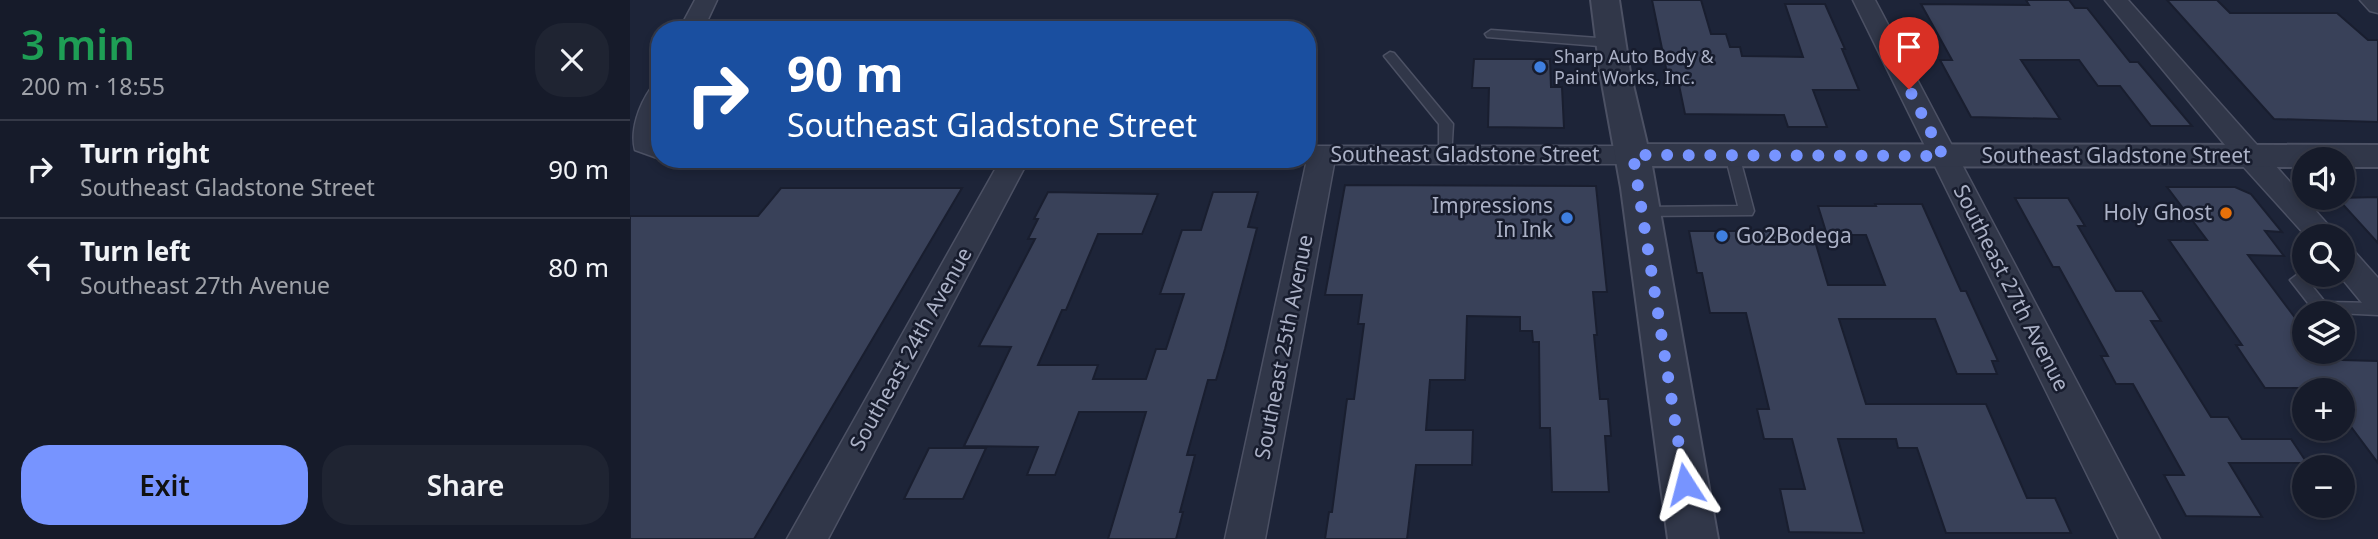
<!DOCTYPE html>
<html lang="en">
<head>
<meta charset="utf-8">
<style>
	:root { --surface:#161b2a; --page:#1f2432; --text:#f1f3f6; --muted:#9ea1a8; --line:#353947; --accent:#7794ff }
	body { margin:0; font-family:"Noto Sans",sans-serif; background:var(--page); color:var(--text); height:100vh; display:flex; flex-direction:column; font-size:26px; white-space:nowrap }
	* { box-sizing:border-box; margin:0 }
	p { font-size:23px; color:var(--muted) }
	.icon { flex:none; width:38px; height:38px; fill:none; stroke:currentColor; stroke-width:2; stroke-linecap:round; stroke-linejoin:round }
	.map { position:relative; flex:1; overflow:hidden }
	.details { display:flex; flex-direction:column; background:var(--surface); width:630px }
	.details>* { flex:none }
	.banner { position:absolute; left:21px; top:21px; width:665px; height:147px; border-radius:28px; box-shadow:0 4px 10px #0003,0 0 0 2px var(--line); background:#1a4fa0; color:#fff; overflow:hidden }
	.controls { position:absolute; left:1662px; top:147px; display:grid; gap:14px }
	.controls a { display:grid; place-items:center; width:63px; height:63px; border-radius:50%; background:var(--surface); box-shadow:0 4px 10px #0003,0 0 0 2px var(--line); font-size:35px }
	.pin { position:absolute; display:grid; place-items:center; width:60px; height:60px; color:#fff; margin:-72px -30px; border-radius:50% 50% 50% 0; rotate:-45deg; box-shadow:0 0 7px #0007 }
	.pin .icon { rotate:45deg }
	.me { position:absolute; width:77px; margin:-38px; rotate:351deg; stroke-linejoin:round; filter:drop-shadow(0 0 5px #0008) }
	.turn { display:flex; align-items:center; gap:24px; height:147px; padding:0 21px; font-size:32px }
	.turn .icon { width:91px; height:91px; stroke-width:2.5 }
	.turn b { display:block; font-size:49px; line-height:60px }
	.round { display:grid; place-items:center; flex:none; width:74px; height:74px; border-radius:28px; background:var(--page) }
	.summary { display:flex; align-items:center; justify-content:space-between; height:119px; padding:0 21px }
	h1 { font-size:42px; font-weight:600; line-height:52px; color:#1e9e55 }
	.action { display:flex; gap:14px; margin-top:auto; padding:14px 21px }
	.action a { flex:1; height:80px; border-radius:28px; background:var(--accent); color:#111; font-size:28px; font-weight:600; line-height:80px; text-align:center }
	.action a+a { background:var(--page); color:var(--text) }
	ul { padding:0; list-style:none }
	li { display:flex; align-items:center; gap:21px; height:98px; padding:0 21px; border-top:2px solid var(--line) }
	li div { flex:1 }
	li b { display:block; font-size:26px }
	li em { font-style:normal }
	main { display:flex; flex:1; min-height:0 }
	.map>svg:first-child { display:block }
	.building { fill:#394159; stroke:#191e2f; stroke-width:2 }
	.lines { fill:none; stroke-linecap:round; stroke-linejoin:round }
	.service-casing { stroke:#4c5164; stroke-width:3 }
	.minor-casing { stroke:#4c5164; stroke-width:3 }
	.tertiary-casing { stroke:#4c5164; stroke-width:4 }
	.service { fill:#313749; fill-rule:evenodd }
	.minor { fill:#313749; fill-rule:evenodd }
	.tertiary { fill:#313749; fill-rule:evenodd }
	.route { stroke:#7794ff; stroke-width:12; stroke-dasharray:0 21.6 }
	.shop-dot { fill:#3f7fe0; stroke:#171c2d; stroke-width:2.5 }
	.food-dot { fill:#e8710a; stroke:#171c2d; stroke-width:2.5 }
	.labels { text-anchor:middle; stroke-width:5; stroke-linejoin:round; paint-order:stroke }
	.far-poi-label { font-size:18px; fill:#abb1c6; stroke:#171c2d; text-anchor:start }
	.street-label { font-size:21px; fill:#abb1c6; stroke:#171c2d }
	.poi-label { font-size:21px; fill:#abb1c6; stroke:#171c2d; text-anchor:end }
</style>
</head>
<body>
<main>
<section class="details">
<div class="summary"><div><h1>3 min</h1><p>200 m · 18:55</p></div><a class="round"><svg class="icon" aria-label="close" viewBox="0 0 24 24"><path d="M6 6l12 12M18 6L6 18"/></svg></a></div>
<ul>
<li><svg class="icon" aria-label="right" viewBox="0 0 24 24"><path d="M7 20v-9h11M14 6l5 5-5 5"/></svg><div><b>Turn right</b><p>Southeast Gladstone Street</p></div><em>90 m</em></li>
<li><svg class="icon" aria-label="left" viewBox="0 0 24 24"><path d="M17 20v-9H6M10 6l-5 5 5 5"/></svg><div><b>Turn left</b><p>Southeast 27th Avenue</p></div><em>80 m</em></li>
</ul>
<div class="action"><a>Exit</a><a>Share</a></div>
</section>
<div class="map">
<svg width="1748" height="539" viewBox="0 0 1748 539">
	<rect width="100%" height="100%" fill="#1d2438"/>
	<g class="building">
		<path d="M1022 0H1071L1081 34H1096L1100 47H1110L1112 56 1173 57 1155 4H1195L1215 49H1212L1229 90H1183L1197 127H1158L1154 115 1055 114 1048 80H1042L1041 73H1037Z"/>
		<path d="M1396 0H1439L1445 8H1457L1500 62H1508L1562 126H1521L1490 86H1468L1449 60H1391L1430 119 1341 117 1310 60H1322L1291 4 1399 5Z"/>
		<path d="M1537 0H1587L1600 13H1707L1738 40H1748V122L1644 119Z"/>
		<path d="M844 59H920L921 87H932L934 128 858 127 859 88H842Z"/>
		<path d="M715 185 966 186 977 292H963L967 335H964L970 399H978L981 436H975L979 492H922L920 428H910L909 342H903L902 331H890V317L837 316 835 380H800L796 430H843L842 465H786L777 539H695L699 512H702L717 399H724L734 324H728L732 295H695Z"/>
		<path d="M1537 187H1605L1621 194 1652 232 1635 231 1654 256 1618 255 1675 331V352H1705L1712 360 1748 361V463L1713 416V388H1635L1606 345H1612L1539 240H1577Z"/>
		<path d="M151 188H332L124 539H0V216H128Z"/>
		<path d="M418 192 528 194 512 234H468L436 310H432L408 365H468L463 379H516L526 349H536L554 294H530L552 230H571L583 192H628L618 227 627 228 595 349 586 380H578L557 455H565L550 512H553L546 539H478L516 412H449L425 475H397L408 447 334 446 381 347 349 346 405 239H398L408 219H404Z"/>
		<path d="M1748 197V243L1707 198Z"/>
		<path d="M1385 198H1438L1455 226H1448L1486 291H1512L1531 321H1521L1581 417H1598L1612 439H1661L1677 463H1599L1632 517 1556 516 1534 475H1554L1503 384H1486L1471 356H1478L1429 267H1423Z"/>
		<path d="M1245 204H1292L1331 291H1336L1368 361H1362L1367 374H1327L1305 319H1209L1236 404H1356L1397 498H1425L1441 533H1316L1287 448H1268L1266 439H1208L1234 533 1159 532 1150 489H1175L1162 439H1134L1127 409H1139L1116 313H1080L1072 273H1067L1059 231H1182L1198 285H1255L1236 235H1197L1188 206H1246Z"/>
		<path d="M299 448H356L333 499H274Z"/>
	</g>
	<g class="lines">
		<defs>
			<g id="service">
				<path d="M861 30 981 39 987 43 981 47 857 37 855 34Z"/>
				<path d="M760 52 764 53 823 124 821 158 816 159 809 155V124L754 56Z"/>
				<path d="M1102 151 1109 155 1124 211 1122 215 1008 216 1006 212 1013 207 1108 206 1095 155Z"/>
				<path d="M1668 274 1674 276 1695 302 1748 303V315L1685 312 1660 280Z"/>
			</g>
			<g id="minor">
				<path d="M65 0H87L73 30H49Z"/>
				<path d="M1223 0H1245L1530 539H1489Z"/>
				<path d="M1475 0H1498L1708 236H1676L1610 163Z"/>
				<path d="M1730 0H1748V13L1740 11Z"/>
				<path d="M30 85V119L25 128 30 140V159L5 150C0 130 9 105 21 88Z"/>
				<path d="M677 146H1003L1013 149 1017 155 1013 161 1003 164H704L635 539H595L676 164 666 159H677Z"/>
				<path d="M371 159H399L198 539H157Z"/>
				<path d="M1713 248 1724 251 1748 278V312L1737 309 1709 275H1713Z"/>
			</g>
			<path id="tertiary" d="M961 0H989L1000 72 1017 144 1748 145V167H1713V159H1675V167L1022 166 1088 539H1038L991 188 970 72Z"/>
		</defs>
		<use href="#service" class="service-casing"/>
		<use href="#minor" class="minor-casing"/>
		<use href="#tertiary" class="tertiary-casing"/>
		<use href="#service" class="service"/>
		<use href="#minor" class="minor"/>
		<use href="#tertiary" class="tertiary"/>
	</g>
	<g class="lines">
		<path class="route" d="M1055 484 1003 155 1313 156 1279 89"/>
	</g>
	<g class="shop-dot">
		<circle cx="910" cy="67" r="7"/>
		<circle cx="937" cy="218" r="7"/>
		<circle cx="1092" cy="236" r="7"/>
	</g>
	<circle class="food-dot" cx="1596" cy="213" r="7"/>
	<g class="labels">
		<g class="far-poi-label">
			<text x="924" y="63">Sharp Auto Body &amp;<tspan x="924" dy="21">Paint Works, Inc.</tspan></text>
		</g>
		<g class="street-label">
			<text x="835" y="162">Southeast Gladstone Street</text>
			<text x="1486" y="163">Southeast Gladstone Street</text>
			<text transform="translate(1381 288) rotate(63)" y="7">Southeast 27th Avenue</text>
			<text transform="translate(654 347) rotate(-79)" y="7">Southeast 25th Avenue</text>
			<text transform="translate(281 349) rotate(-61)" y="7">Southeast 24th Avenue</text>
		</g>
		<g class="poi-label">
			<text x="923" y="213">Impressions<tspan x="923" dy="24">In Ink</tspan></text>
			<text x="1582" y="220">Holy Ghost</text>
			<text x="1106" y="243" text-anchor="start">Go2Bodega</text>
		</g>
	</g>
</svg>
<div class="controls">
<a><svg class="icon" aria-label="sound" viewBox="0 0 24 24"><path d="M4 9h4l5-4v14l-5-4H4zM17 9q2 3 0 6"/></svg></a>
<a><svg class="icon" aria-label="search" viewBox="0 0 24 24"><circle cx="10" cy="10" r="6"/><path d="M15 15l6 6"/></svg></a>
<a><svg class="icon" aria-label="layers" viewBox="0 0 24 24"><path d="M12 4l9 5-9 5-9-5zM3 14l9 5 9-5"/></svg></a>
<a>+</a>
<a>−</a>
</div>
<div class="pin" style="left:1279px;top:89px;background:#d93025"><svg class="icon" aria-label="arrive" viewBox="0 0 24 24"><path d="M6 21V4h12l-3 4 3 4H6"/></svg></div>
<svg class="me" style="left:1055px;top:484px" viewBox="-20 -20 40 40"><path d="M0-17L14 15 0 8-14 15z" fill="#7794ff" stroke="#fff" stroke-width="4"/></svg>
<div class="banner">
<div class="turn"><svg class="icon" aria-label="right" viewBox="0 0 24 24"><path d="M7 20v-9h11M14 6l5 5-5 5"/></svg><div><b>90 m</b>Southeast Gladstone Street</div></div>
</div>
</div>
</main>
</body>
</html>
